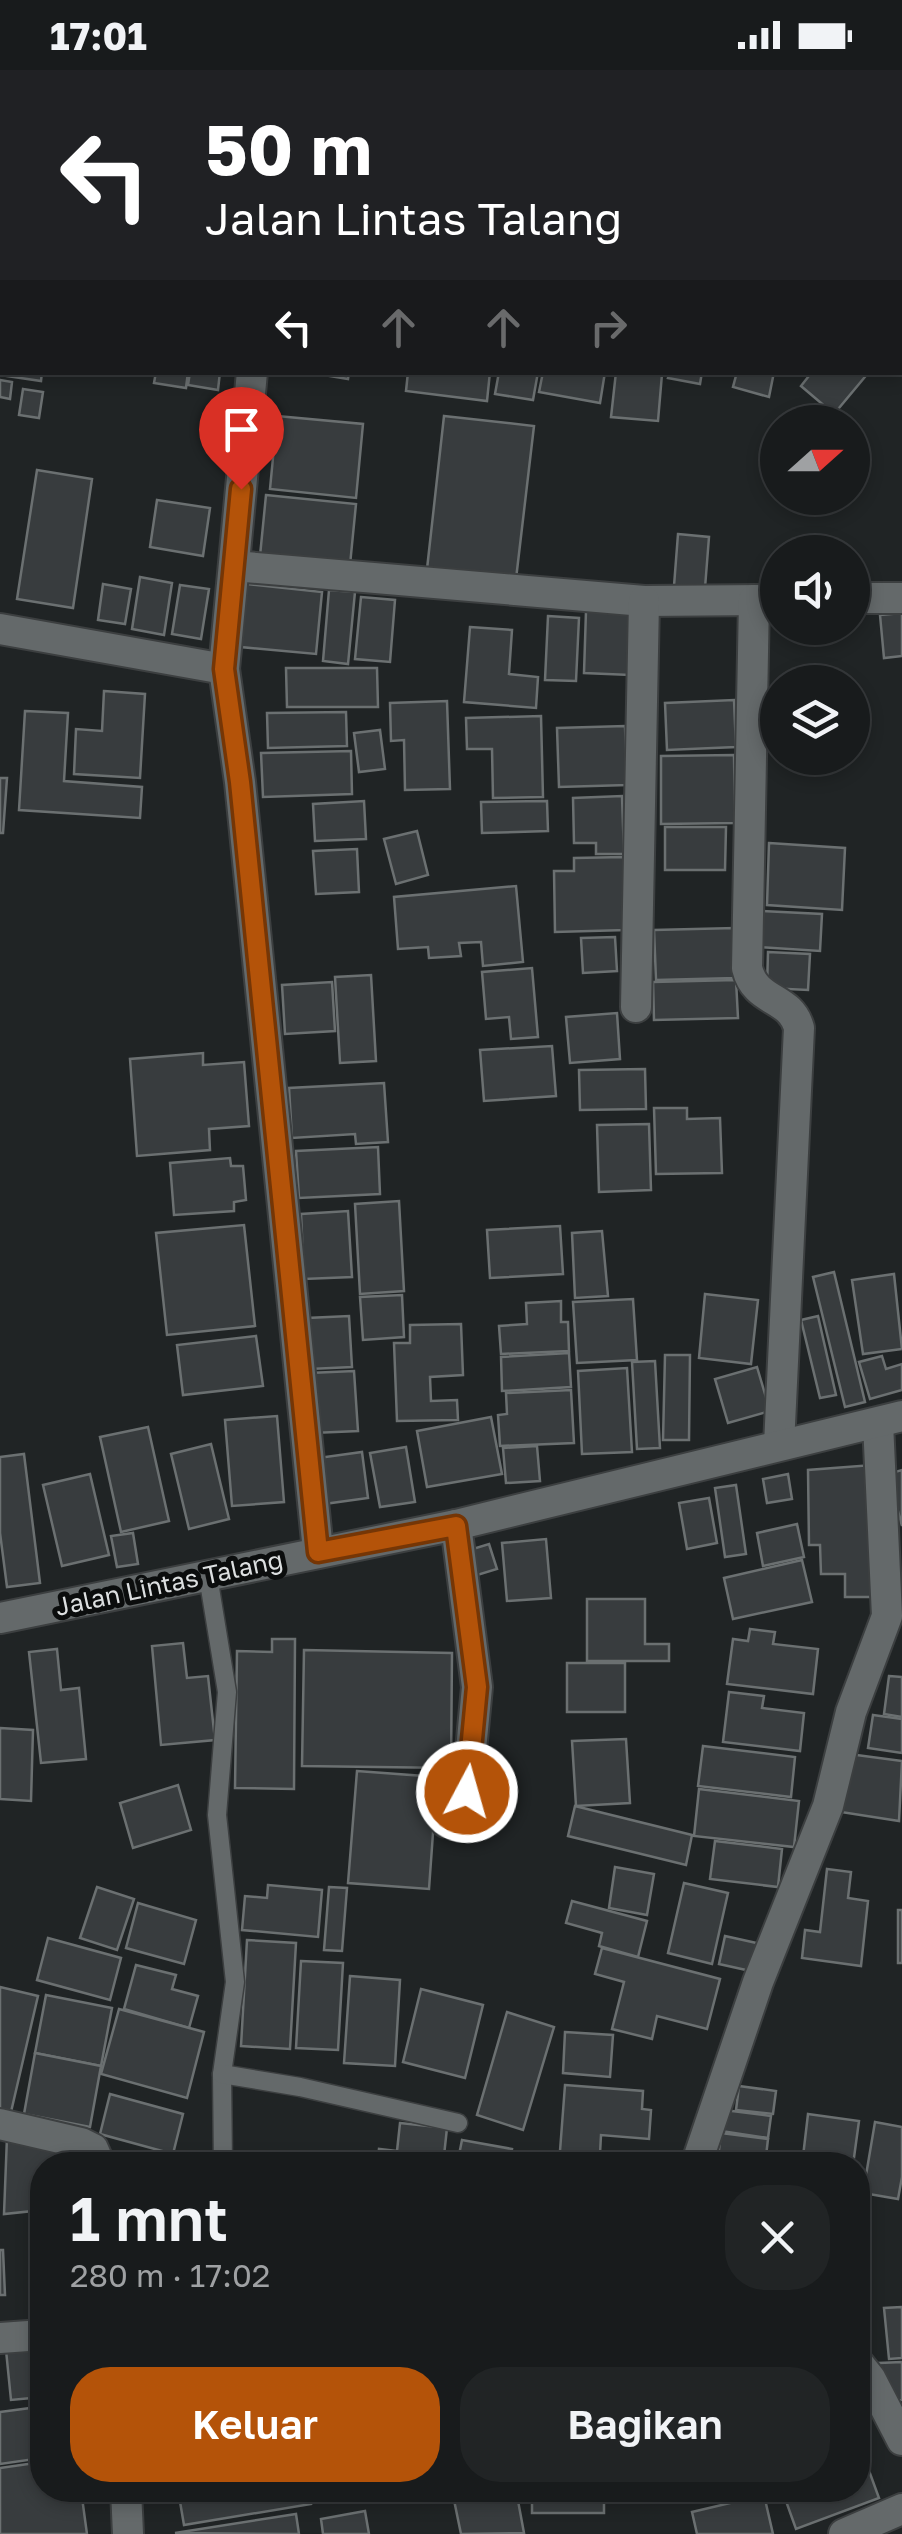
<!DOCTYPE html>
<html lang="id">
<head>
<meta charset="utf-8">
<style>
	:root { --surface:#181b1c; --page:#212425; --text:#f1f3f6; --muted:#9fa1a3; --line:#36393b; --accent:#b45309 }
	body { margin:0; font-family:"Golos Text",sans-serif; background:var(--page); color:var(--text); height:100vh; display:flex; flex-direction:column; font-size:38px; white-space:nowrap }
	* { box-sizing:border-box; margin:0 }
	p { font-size:32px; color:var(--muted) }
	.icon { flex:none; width:55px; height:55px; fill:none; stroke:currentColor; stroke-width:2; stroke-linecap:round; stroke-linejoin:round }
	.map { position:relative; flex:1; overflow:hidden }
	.sheet { position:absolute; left:30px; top:2082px; width:840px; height:350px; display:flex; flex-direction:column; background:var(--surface); border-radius:40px; box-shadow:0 5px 15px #0003,0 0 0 2px var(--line) }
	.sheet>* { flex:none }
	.guide { position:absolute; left:0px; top:0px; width:902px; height:305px; box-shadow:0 5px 15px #0003,0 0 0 2px var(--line); background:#202124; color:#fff; overflow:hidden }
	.needle { width:65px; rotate:69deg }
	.controls { position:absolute; left:760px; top:335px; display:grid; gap:20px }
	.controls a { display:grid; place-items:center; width:110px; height:110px; border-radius:50%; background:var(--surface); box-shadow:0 5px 15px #0003,0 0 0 2px var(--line); font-size:50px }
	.pin { position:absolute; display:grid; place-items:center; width:85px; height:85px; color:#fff; margin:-102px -42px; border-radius:50% 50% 50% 0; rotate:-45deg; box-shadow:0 0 10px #0007 }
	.pin .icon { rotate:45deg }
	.me { position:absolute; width:110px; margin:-55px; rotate:6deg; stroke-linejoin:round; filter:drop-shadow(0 0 8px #0008) }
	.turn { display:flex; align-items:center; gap:35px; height:210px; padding:0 40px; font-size:45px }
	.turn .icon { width:130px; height:130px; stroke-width:2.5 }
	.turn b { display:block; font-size:70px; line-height:85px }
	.lanes { display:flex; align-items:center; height:95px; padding:0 40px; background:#0003; justify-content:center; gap:50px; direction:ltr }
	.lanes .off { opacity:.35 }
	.round { display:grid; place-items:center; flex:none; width:105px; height:105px; border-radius:40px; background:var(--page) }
	.summary { display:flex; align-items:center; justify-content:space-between; height:170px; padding:0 40px }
	h1 { font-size:60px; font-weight:600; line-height:75px }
	.cta { display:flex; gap:20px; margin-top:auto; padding:20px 40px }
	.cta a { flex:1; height:115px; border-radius:40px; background:var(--accent); color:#fff; font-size:40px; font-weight:600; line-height:115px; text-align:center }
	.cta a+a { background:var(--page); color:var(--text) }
	.status { display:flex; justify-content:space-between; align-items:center; height:70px; padding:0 50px; background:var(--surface); direction:ltr }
	.status svg { height:28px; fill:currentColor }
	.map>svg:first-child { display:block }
	.building { fill:#383c3e; stroke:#6b7071; stroke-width:2.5 }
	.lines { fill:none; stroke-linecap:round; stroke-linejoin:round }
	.service-casing { stroke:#3c3f40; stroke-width:21 }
	.minor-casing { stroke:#3c3f40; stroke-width:34 }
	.tertiary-casing { stroke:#3c3f40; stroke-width:34 }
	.service { stroke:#64696a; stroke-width:18 }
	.minor { stroke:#64696a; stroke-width:30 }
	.tertiary { stroke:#64696a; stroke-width:30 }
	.route-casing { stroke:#753606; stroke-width:25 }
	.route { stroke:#b45309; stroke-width:18 }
	.labels { text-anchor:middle; stroke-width:10; stroke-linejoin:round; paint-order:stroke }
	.street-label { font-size:25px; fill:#dcdfe0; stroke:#0b0d0d }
</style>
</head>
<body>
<div class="status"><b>17:01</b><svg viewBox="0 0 49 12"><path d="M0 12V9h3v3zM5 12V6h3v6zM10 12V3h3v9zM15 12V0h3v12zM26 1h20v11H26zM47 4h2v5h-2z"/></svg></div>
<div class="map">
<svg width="902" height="2464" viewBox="0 0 902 2464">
	<rect width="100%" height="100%" fill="#202425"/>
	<g class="building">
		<path d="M0 0H39L40 2H2L0 21Z"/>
		<path d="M71 0H113L114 2H65Z"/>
		<path d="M492 0H534L535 2H493Z"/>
		<path d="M720 0H776L777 2H722Z"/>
		<path d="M900 209 902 212 900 265Z"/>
		<path d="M0 275 2 302H42L41 311 0 305Z"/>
		<path d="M156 302H188L186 318 154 313Z"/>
		<path d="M190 302H220L218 320 188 315Z"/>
		<path d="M306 302H349L348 309Z"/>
		<path d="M408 302H490L487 331 406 321Z"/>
		<path d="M499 302H538L533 330 495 324Z"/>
		<path d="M543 302H605L600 333 539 322Z"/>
		<path d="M616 302 662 304 658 351 611 347Z"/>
		<path d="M670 302H702L700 314 668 308Z"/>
		<path d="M737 302H774L769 327 733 317Z"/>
		<path d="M812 302H869L834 344 801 316Z"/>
		<path d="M0 310 12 312 10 329 0 327Z"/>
		<path d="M23 319 43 322 39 348 19 345Z"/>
		<path d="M277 346 363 354 356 428 270 419Z"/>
		<path d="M444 346 534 356 516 509 427 499Z"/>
		<path d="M37 400 92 409 73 538 17 529Z"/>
		<path d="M266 425 356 434 350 495 260 486Z"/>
		<path d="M157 430 210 438 203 486 150 477Z"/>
		<path d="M678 464 709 467 705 518 674 516Z"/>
		<path d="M798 476 821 477V482H798Z"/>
		<path d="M140 507 172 513 164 565 132 559Z"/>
		<path d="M103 514 131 519 125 554 98 550Z"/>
		<path d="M247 514 322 522 316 584 241 577Z"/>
		<path d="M180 515 209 519 201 569 172 564Z"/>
		<path d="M329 520 355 522 348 594 323 591Z"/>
		<path d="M361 527 395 530 390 592 355 589Z"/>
		<path d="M586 541 632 543 630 605 584 603Z"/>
		<path d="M902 543V586L884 588 880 545Z"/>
		<path d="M548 546 579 548 576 611 545 610Z"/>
		<path d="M470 557 512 560 509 604 538 607 536 638 464 632Z"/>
		<path d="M286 598H377L378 637H287Z"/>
		<path d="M104 621 145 624 140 708 74 704 76 659 102 661Z"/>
		<path d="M734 630 736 677 667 680 665 633Z"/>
		<path d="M447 631 450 719 405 720 404 670 391 671 390 633Z"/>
		<path d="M25 641 68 643 64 711 142 717 140 748 19 740Z"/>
		<path d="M346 642 347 676 268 678 267 643Z"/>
		<path d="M541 646 543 727 493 728 492 679H467L466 648Z"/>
		<path d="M625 656 627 715 559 717 557 658Z"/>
		<path d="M380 660 385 699 359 702 354 663Z"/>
		<path d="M351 681 352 724 263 727 261 683Z"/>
		<path d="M734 685 735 753 661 754V686Z"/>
		<path d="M0 708H7L3 763H0Z"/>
		<path d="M622 726 624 784H596V773H574L573 728Z"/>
		<path d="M364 731 366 769 315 771 313 734Z"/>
		<path d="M547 731 548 761 482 763 481 732Z"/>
		<path d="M665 757H726L725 800H665Z"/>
		<path d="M417 761 428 805 396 814 384 769Z"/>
		<path d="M769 773 845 778 842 840 767 835Z"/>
		<path d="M357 779 359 822 316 824 313 781Z"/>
		<path d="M624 787 626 860 555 862 554 801H574V788Z"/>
		<path d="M516 816 523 892 483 896 481 872 459 873 461 886 429 888 428 877 398 879 394 827Z"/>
		<path d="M760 841 822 844 820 881 759 877Z"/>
		<path d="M735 858 736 908 656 910 654 860Z"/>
		<path d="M615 867 617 901 583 903 581 868Z"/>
		<path d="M768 882 810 884 808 920 767 918Z"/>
		<path d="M532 898 538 967 511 969 509 947 486 949 482 902Z"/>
		<path d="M371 905 376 991 340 993 335 907Z"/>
		<path d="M736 910 738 948 654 950 653 912Z"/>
		<path d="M332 912 335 961 285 964 282 915Z"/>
		<path d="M617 943 620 989 570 993 566 947Z"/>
		<path d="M552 976 556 1026 484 1031 480 980Z"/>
		<path d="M203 983V995L244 992 249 1056 209 1059 210 1080 137 1086 130 989Z"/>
		<path d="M645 999 646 1039 580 1040 579 1000Z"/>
		<path d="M384 1013 388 1072 356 1074 355 1064 292 1068 289 1018Z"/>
		<path d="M654 1038H687V1049L720 1048 722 1103 656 1104Z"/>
		<path d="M649 1054 651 1120 599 1122 597 1055Z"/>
		<path d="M378 1077 380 1124 299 1128 296 1081Z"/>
		<path d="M230 1088 231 1096H243L246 1130 234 1132V1141L174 1145 170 1093Z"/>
		<path d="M399 1131 404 1221 360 1224 355 1134Z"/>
		<path d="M348 1141 352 1207 304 1209 301 1144Z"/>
		<path d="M244 1155 255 1256 167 1265 156 1163Z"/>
		<path d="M560 1156 563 1204 490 1208 487 1160Z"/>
		<path d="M602 1161 608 1226 575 1228 572 1163Z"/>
		<path d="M834 1202 865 1332 845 1337 813 1207Z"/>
		<path d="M894 1204 902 1279 863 1284 852 1210Z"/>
		<path d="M705 1224 758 1230 751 1294 699 1288Z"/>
		<path d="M402 1225 404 1267 363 1270 360 1227Z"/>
		<path d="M633 1229 637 1290 577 1293 573 1232Z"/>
		<path d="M561 1231V1252H568L569 1281 501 1284 499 1256 527 1254 526 1233Z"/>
		<path d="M349 1246 352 1297 310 1299 307 1248Z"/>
		<path d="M818 1246 836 1325 820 1328 801 1250Z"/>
		<path d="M461 1254 463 1305 430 1307 431 1331 457 1330 458 1350 397 1351 394 1273H410V1255Z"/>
		<path d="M256 1266 263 1316 183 1325 177 1275Z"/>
		<path d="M569 1283 571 1317 502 1321 501 1287Z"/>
		<path d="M665 1285H690L689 1370H663Z"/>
		<path d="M882 1286 886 1299 902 1294V1320L870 1329 859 1292Z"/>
		<path d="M655 1291 660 1378 637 1379 632 1292Z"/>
		<path d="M757 1297 770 1341 728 1353 715 1309Z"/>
		<path d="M627 1298 632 1382 582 1384 578 1301Z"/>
		<path d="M354 1301 358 1361 313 1363 309 1303Z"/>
		<path d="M571 1320 574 1373 500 1376 498 1345 507 1344 506 1323Z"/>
		<path d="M277 1346 284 1432 232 1436 225 1350Z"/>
		<path d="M491 1347 502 1404 427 1417 417 1361Z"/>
		<path d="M148 1357 169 1451 121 1462 100 1367Z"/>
		<path d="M211 1374 229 1449 189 1459 171 1384Z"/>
		<path d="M537 1376 540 1411 506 1413 503 1378Z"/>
		<path d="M406 1377 415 1432 380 1437 370 1383Z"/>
		<path d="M362 1382 368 1428 324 1434 318 1388Z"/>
		<path d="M24 1384 40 1513 7 1517 0 1463V1387Z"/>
		<path d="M872 1395 874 1527H845V1504H821L820 1475H809L808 1400Z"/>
		<path d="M902 1400V1456L888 1404Z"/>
		<path d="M90 1404 109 1485 62 1496 43 1415Z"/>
		<path d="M788 1404 792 1429 767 1433 763 1409Z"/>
		<path d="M736 1415 746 1484 725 1487 715 1418Z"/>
		<path d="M709 1428 717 1473 687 1479 679 1433Z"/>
		<path d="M797 1454 804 1487 763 1496 757 1463Z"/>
		<path d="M133 1463 138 1494 117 1497 111 1466Z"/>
		<path d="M546 1469 551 1528 507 1531 502 1473Z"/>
		<path d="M489 1474 497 1499 474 1506 466 1481Z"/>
		<path d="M802 1490 812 1532 733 1549 724 1508Z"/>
		<path d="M587 1529H645V1574H669V1591H587Z"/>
		<path d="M750 1559 775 1562 773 1574 818 1579 813 1624 727 1614 733 1569 748 1571Z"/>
		<path d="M272 1569H295L294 1719 235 1718 237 1581 272 1582Z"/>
		<path d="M183 1573 187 1608 208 1606 215 1670 161 1675 152 1576Z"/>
		<path d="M57 1579 61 1620 79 1618 86 1689 41 1693 29 1582Z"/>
		<path d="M304 1580 452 1583 451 1698 302 1696Z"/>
		<rect x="567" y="1593" width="58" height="49"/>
		<path d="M889 1606 902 1607V1647L884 1644Z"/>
		<path d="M729 1622 764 1626 762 1638 804 1643 800 1681 723 1672Z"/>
		<path d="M873 1645 902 1649V1683L868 1678Z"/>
		<path d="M0 1658 33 1660 31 1731 0 1729Z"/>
		<path d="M626 1669 630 1733 576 1736 572 1671Z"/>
		<path d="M703 1676 795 1687 791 1727 698 1716Z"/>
		<path d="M849 1684 902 1691 899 1751 841 1742Z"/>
		<path d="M357 1701 437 1707 429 1819 348 1813Z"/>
		<path d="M178 1715 191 1760 133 1778 120 1733Z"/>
		<path d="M699 1719 799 1731 794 1777 694 1766Z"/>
		<path d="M575 1736 692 1765 686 1795 568 1766Z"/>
		<path d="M715 1771 782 1779 778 1817 710 1809Z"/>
		<path d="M615 1797 654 1804 647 1845 609 1838Z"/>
		<path d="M827 1799 851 1802 848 1828 868 1831 861 1896 802 1888 805 1860 820 1862Z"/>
		<path d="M684 1813 728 1823 712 1894 668 1883Z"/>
		<path d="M268 1815 322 1820 318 1867 242 1860 245 1826 267 1828Z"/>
		<path d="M97 1817 134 1829 117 1880 80 1868Z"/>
		<path d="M329 1817 347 1818 342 1881 324 1880Z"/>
		<path d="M572 1831 647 1851 638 1887 599 1876 602 1863 566 1853Z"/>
		<path d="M138 1833 196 1850 184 1894 126 1878Z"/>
		<rect x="898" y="1840" width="4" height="53"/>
		<path d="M725 1866 761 1874 755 1902 719 1894Z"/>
		<path d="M48 1868 121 1888 110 1930 37 1910Z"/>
		<path d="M247 1870 296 1873 290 1979 241 1976Z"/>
		<path d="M602 1878 720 1909 707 1959 657 1946 652 1969 612 1959 624 1912 595 1904Z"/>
		<path d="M301 1891 343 1893 338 1980 296 1978Z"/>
		<path d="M136 1895 176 1905 172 1919 198 1926 189 1958 124 1939Z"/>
		<path d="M350 1906 400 1910 395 1996 344 1993Z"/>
		<path d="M0 1917 38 1926 11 2042 0 2039Z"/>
		<path d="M421 1919 483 1935 465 2008 403 1992Z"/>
		<path d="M46 1925 112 1938 101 1996 35 1983Z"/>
		<path d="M119 1939 204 1962 187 2028 101 2004Z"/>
		<path d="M507 1942 554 1957 523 2060 477 2045Z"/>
		<path d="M565 1962 613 1965 610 2007 563 2003Z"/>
		<path d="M35 1983 101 1996 90 2057 24 2044Z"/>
		<path d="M565 2015 643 2021 642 2039 651 2040 649 2069 601 2065 600 2084 560 2081Z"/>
		<path d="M739 2016 776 2021 773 2044 736 2040Z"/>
		<path d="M110 2024 183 2044 173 2084 100 2064Z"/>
		<path d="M724 2040 771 2046 768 2068 721 2061Z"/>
		<path d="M808 2044 859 2051 853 2095H802Z"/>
		<path d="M875 2052 902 2057V2107L898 2129 863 2123Z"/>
		<path d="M400 2053 447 2058 443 2095H377L379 2079 397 2081Z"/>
		<path d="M721 2063 768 2069 765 2095 718 2088Z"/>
		<path d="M7 2067 86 2088 88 2095H42V2140L4 2144Z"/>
		<path d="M462 2070 512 2079 509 2095H457Z"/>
		<path d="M0 2180H3L5 2225H0Z"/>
		<path d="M902 2237V2288L889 2289 884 2238Z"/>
		<path d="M42 2276V2327L11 2330 6 2280Z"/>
		<path d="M902 2292V2330L882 2331 879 2293Z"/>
		<path d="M38 2337 42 2388 0 2394V2342Z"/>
		<path d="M864 2387 879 2428 796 2459 782 2420H858V2389Z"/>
		<path d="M42 2392V2420H81L87 2464H0V2398Z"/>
		<path d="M178 2420H309L311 2434 184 2455Z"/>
		<path d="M326 2420H367L368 2422 327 2427Z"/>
		<path d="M502 2420H516L524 2463 461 2464 454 2430Z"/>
		<rect x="532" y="2420" width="72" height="23"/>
		<path d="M764 2425 773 2464H697L692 2442Z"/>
		<path d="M365 2441 369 2464H323L321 2449Z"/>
		<path d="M296 2444 299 2464 175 2463Z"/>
	</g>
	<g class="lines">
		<defs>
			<g id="service">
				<path d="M208 1506 227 1622 217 1745 235 1912 222 2004 223 2095"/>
				<path d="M222 2004 300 2017 458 2053"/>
			</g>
			<g id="minor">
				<path d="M140 0 141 2"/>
				<path d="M688 0 690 2"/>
				<path d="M175 2 180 0"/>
				<path d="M281 2 282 0"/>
				<path d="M463 2V0"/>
				<path d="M900 12 902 15"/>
				<path d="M0 61 2 65"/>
				<path d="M252 302 224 599 240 712 318 1481"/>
				<path d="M234 496 644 531 778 530"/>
				<path d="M852 528H902"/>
				<path d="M754 530 747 898C756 934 790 925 799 958L779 1375"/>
				<path d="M0 559 224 599"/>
				<path d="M636 937 644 531"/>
				<path d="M446 1752 467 1722 477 1617 456 1455"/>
				<path d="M0 2054 81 2073 93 2079 100 2095"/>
				<path d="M696 2095 758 1912 828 1736 851 1642 887 1546 878 1353"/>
				<path d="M0 2268 42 2265"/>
				<path d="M858 2293 870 2308 902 2370"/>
				<path d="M126 2420 128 2464"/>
				<path d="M844 2464 902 2439"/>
			</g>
			<path id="tertiary" d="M0 1548 456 1455 902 1346"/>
		</defs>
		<use href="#service" class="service-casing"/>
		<use href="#minor" class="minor-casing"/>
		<use href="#tertiary" class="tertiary-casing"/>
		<use href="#service" class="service"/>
		<use href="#minor" class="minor"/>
		<use href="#tertiary" class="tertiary"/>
	</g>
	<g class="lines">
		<defs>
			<path id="route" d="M241 419 224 599 240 712 318 1482 456 1456 477 1617 467 1722"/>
		</defs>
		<use href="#route" class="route-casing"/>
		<use href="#route" class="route"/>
	</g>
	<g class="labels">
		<g class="street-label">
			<text transform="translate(169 1513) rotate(-12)" y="9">Jalan Lintas Talang</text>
		</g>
	</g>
</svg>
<div class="controls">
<a><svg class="needle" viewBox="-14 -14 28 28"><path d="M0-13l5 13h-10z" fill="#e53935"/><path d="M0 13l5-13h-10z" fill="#9fa1a3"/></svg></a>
<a><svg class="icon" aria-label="sound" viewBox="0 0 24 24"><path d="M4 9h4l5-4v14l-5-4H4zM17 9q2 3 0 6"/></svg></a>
<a><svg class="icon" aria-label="layers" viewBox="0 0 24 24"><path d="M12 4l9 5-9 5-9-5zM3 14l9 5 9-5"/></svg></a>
</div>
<div class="pin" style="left:241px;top:419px;background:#d93025"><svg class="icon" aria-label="arrive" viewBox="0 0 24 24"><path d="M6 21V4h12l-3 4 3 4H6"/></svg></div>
<svg class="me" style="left:467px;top:1722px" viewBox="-20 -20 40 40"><circle r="17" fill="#b45309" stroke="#fff" stroke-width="3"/><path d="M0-11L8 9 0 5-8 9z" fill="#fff"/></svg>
<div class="guide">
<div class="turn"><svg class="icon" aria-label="left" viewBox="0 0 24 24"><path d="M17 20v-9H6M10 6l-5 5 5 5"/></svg><div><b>50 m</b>Jalan Lintas Talang</div></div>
<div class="lanes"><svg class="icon" aria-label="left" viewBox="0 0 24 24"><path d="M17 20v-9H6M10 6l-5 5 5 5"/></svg><svg class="icon off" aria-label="ahead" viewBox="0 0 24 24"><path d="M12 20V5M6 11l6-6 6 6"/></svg><svg class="icon off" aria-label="ahead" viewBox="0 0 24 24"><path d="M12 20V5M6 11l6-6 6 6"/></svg><svg class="icon off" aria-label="right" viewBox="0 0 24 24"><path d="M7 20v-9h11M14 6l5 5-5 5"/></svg></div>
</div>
<section class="sheet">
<div class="summary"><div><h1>1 mnt</h1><p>280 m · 17:02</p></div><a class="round"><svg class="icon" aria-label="close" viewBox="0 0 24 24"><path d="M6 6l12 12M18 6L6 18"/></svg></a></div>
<div class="cta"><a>Keluar</a><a>Bagikan</a></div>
</section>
</div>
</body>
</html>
